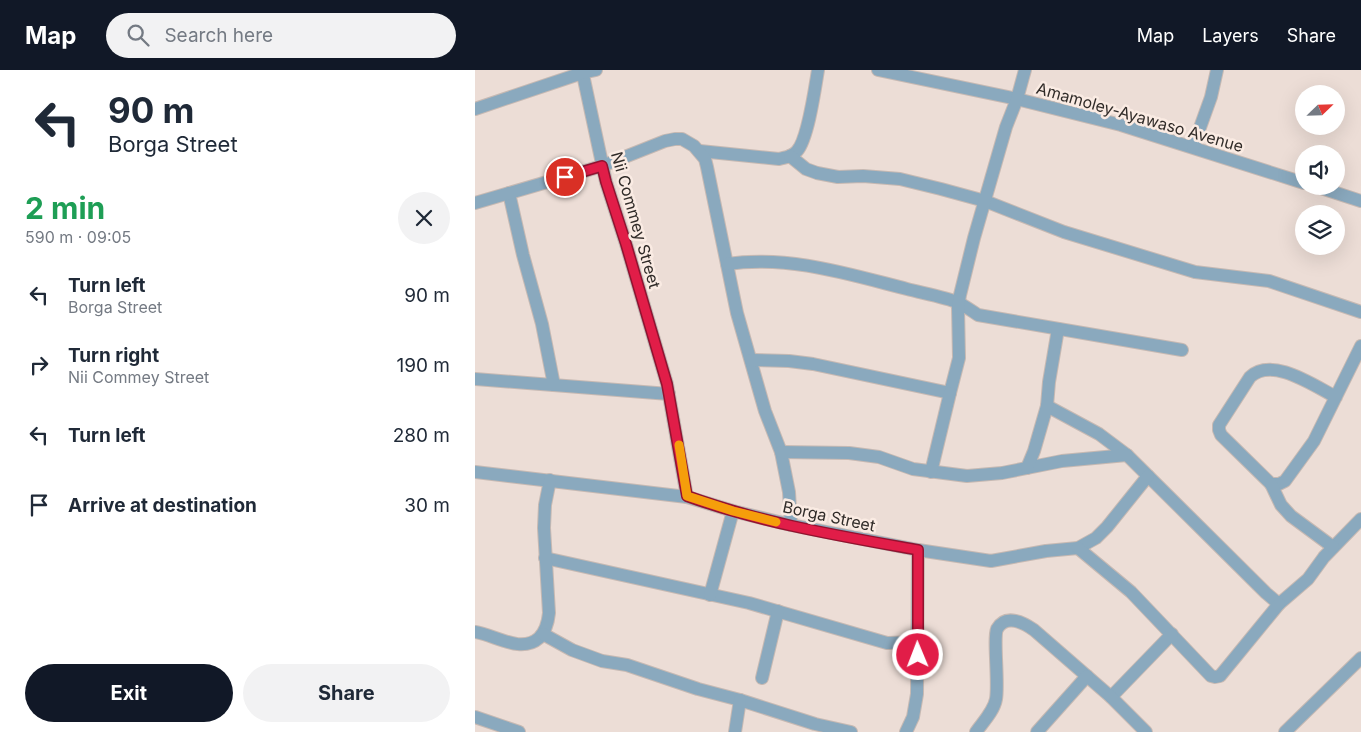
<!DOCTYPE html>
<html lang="en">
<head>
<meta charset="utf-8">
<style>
	:root { --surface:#fff; --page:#f2f2f3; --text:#1f2937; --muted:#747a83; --accent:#111827 }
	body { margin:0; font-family:Inter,sans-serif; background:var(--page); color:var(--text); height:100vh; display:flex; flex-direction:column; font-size:19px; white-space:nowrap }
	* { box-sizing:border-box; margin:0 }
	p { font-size:16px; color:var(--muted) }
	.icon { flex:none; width:28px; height:28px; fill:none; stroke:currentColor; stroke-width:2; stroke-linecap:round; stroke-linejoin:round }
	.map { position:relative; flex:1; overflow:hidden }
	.panel { display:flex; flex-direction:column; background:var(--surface); width:475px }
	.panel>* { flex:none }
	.hud { background:#fff; color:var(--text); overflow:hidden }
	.needle { width:32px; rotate:67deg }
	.fabs { position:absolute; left:820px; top:15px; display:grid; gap:10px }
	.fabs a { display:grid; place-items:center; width:50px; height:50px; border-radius:50%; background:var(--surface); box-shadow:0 5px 20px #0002; font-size:25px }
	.pin { position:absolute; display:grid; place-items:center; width:42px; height:42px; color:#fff; margin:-21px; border:2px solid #fff; border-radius:50%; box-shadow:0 1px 5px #0007 }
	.me { position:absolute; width:55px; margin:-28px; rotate:359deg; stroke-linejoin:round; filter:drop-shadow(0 0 4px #0008) }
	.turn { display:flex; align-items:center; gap:18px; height:105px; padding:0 25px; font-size:22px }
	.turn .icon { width:65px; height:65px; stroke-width:2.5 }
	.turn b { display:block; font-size:35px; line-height:42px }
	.round { display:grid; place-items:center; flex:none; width:52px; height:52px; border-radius:26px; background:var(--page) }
	.summary { display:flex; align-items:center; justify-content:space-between; height:85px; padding:0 25px }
	h1 { font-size:30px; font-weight:700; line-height:38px; color:#1e9e55 }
	.button { display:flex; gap:10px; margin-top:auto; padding:10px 25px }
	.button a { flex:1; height:58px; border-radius:30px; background:var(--accent); color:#fff; font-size:20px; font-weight:700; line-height:58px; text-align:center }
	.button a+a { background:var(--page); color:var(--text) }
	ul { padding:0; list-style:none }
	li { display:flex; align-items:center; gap:15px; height:70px; padding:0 25px }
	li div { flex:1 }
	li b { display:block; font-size:19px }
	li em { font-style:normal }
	header { display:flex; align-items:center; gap:30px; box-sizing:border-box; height:70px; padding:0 25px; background:var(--accent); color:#fff }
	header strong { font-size:24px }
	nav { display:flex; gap:28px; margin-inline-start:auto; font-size:18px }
	.search { width:350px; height:45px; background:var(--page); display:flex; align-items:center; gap:12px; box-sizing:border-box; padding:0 18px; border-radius:28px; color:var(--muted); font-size:19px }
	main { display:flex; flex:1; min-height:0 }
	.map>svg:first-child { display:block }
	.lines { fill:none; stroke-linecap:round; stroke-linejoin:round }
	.minor-casing { stroke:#c6b9b3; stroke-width:14 }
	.minor { stroke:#8aa9be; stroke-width:12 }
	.route-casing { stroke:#92132f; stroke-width:12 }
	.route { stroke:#e11d48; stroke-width:9 }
	.slow { stroke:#f59e0b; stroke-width:9 }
	.labels { text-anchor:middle; stroke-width:5; stroke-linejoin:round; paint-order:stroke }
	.street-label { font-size:16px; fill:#302b28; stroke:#faebe3 }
</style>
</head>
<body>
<header>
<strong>Map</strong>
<div class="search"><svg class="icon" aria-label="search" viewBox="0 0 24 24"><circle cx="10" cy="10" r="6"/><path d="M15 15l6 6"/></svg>Search here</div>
<nav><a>Map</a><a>Layers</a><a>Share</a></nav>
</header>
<main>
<section class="panel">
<div class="hud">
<div class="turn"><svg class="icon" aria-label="left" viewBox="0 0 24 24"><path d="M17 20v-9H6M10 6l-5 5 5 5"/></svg><div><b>90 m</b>Borga Street</div></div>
</div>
<div class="summary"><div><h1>2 min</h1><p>590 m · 09:05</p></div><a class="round"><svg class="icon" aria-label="close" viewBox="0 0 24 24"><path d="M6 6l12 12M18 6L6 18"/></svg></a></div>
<ul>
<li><svg class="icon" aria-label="left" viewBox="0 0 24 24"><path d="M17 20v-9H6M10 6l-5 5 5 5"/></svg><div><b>Turn left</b><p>Borga Street</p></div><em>90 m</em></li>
<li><svg class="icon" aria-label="right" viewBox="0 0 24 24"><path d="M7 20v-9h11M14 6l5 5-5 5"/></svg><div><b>Turn right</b><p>Nii Commey Street</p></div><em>190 m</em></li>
<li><svg class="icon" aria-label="left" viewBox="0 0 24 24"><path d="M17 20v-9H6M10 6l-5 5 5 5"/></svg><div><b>Turn left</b></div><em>280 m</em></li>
<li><svg class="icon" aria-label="arrive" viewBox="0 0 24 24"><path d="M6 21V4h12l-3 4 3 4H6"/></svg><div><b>Arrive at destination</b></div><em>30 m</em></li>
</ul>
<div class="button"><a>Exit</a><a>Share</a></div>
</section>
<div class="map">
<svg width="886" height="662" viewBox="0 0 886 662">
	<rect width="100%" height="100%" fill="#ecddd6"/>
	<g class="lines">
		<defs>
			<g id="minor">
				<path d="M107 0 131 112 151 174 192 314 212 427"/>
				<path d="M403 0 542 29 646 55 829 113"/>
				<path d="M0 39 107 3 121 0"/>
				<path d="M718 77 736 27 742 0"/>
				<path d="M225 81 304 89C311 87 317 87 322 81 333 69 340 18 343 0"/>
				<path d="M315 86 331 99 342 103 363 107 388 106 425 109 466 119 510 131 589 162 720 202 794 211 886 242"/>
				<path d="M840 116 886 131"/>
				<path d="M34 123 48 185 67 254 79 315"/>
				<path d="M0 133 127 96 190 71 200 69H207L219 76 230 89 232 97 262 243 290 341 306 382 314 422 316 455"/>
				<path d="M252 194C314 185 373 204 432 219 447 223 471 227 484 233 490 236 497 241 503 245L707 280"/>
				<path d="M276 290 314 291 338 294 475 323 484 288 483 237 485 225 499 168 531 57 542 29 550 0"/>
				<path d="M0 309 194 324"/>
				<path d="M861 327C839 316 797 286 775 307L744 355V360L746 365 796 414H804L810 411 839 371 886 276"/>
				<path d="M572 336 624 364 652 385 791 523 804 534 833 509 849 487 886 449"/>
				<path d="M306 382 374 383 404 387 438 399 492 406 527 403 587 391 652 385"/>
				<path d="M552 398 559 381 572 336 574 312 583 259"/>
				<path d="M0 402 212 427 258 441 316 455 443 480 516 491 571 481 603 478 621 468 632 457 673 406"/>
				<path d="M456 402 475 323"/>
				<path d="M796 414 806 435 816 446 858 477"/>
				<path d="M603 478 656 522 736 606 740 607 745 606 804 534"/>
				<path d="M70 488 274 533 412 573 443 572"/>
				<path d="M235 525 258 441"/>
				<path d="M0 562C20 565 46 584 64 568 71 561 73 553 74 543L69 458 70 435 75 410"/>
				<path d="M68 564 97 580 127 591 152 595 223 619 265 630 340 654 376 662"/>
				<path d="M287 608 303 541"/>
				<path d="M636 627 697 564"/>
				<path d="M0 647 44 662"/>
				<path d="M260 662 265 630"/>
				<path d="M431 662 438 647 442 624 443 480"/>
				<path d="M501 662C508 652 519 641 521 629 524 613 518 568 522 559 531 543 549 553 559 560L636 627 671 662"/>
				<path d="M562 662 612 606"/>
				<path d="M810 662 886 588"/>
			</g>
		</defs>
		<use href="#minor" class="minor-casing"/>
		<use href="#minor" class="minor"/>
	</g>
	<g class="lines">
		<defs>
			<path id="route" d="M90 107 127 96 131 112 151 174 192 314 212 426C286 453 365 466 443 480V585"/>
		</defs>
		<use href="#route" class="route-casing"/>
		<use href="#route" class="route"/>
		<path class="slow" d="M204 375 212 426 258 441 301 452"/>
	</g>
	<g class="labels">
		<g class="street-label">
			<text transform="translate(665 47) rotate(16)" y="6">Amamoley-Ayawaso Avenue</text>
			<text transform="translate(161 150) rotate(74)" y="6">Nii Commey Street</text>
			<text transform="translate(354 446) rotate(12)" y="6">Borga Street</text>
		</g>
	</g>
</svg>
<div class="fabs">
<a><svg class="needle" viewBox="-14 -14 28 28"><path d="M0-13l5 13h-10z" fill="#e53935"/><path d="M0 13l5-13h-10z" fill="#747a83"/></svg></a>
<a><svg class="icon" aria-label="sound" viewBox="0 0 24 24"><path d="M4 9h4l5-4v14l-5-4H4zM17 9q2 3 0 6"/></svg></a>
<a><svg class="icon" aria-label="layers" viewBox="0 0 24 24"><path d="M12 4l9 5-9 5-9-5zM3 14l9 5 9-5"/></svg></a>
</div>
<div class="pin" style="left:90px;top:107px;background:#d93025"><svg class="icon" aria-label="arrive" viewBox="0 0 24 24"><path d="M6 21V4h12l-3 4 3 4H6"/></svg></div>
<svg class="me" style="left:443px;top:585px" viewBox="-20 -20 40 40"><circle r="17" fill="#e11d48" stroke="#fff" stroke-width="3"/><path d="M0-11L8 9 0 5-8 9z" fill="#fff"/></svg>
</div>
</main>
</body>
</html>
